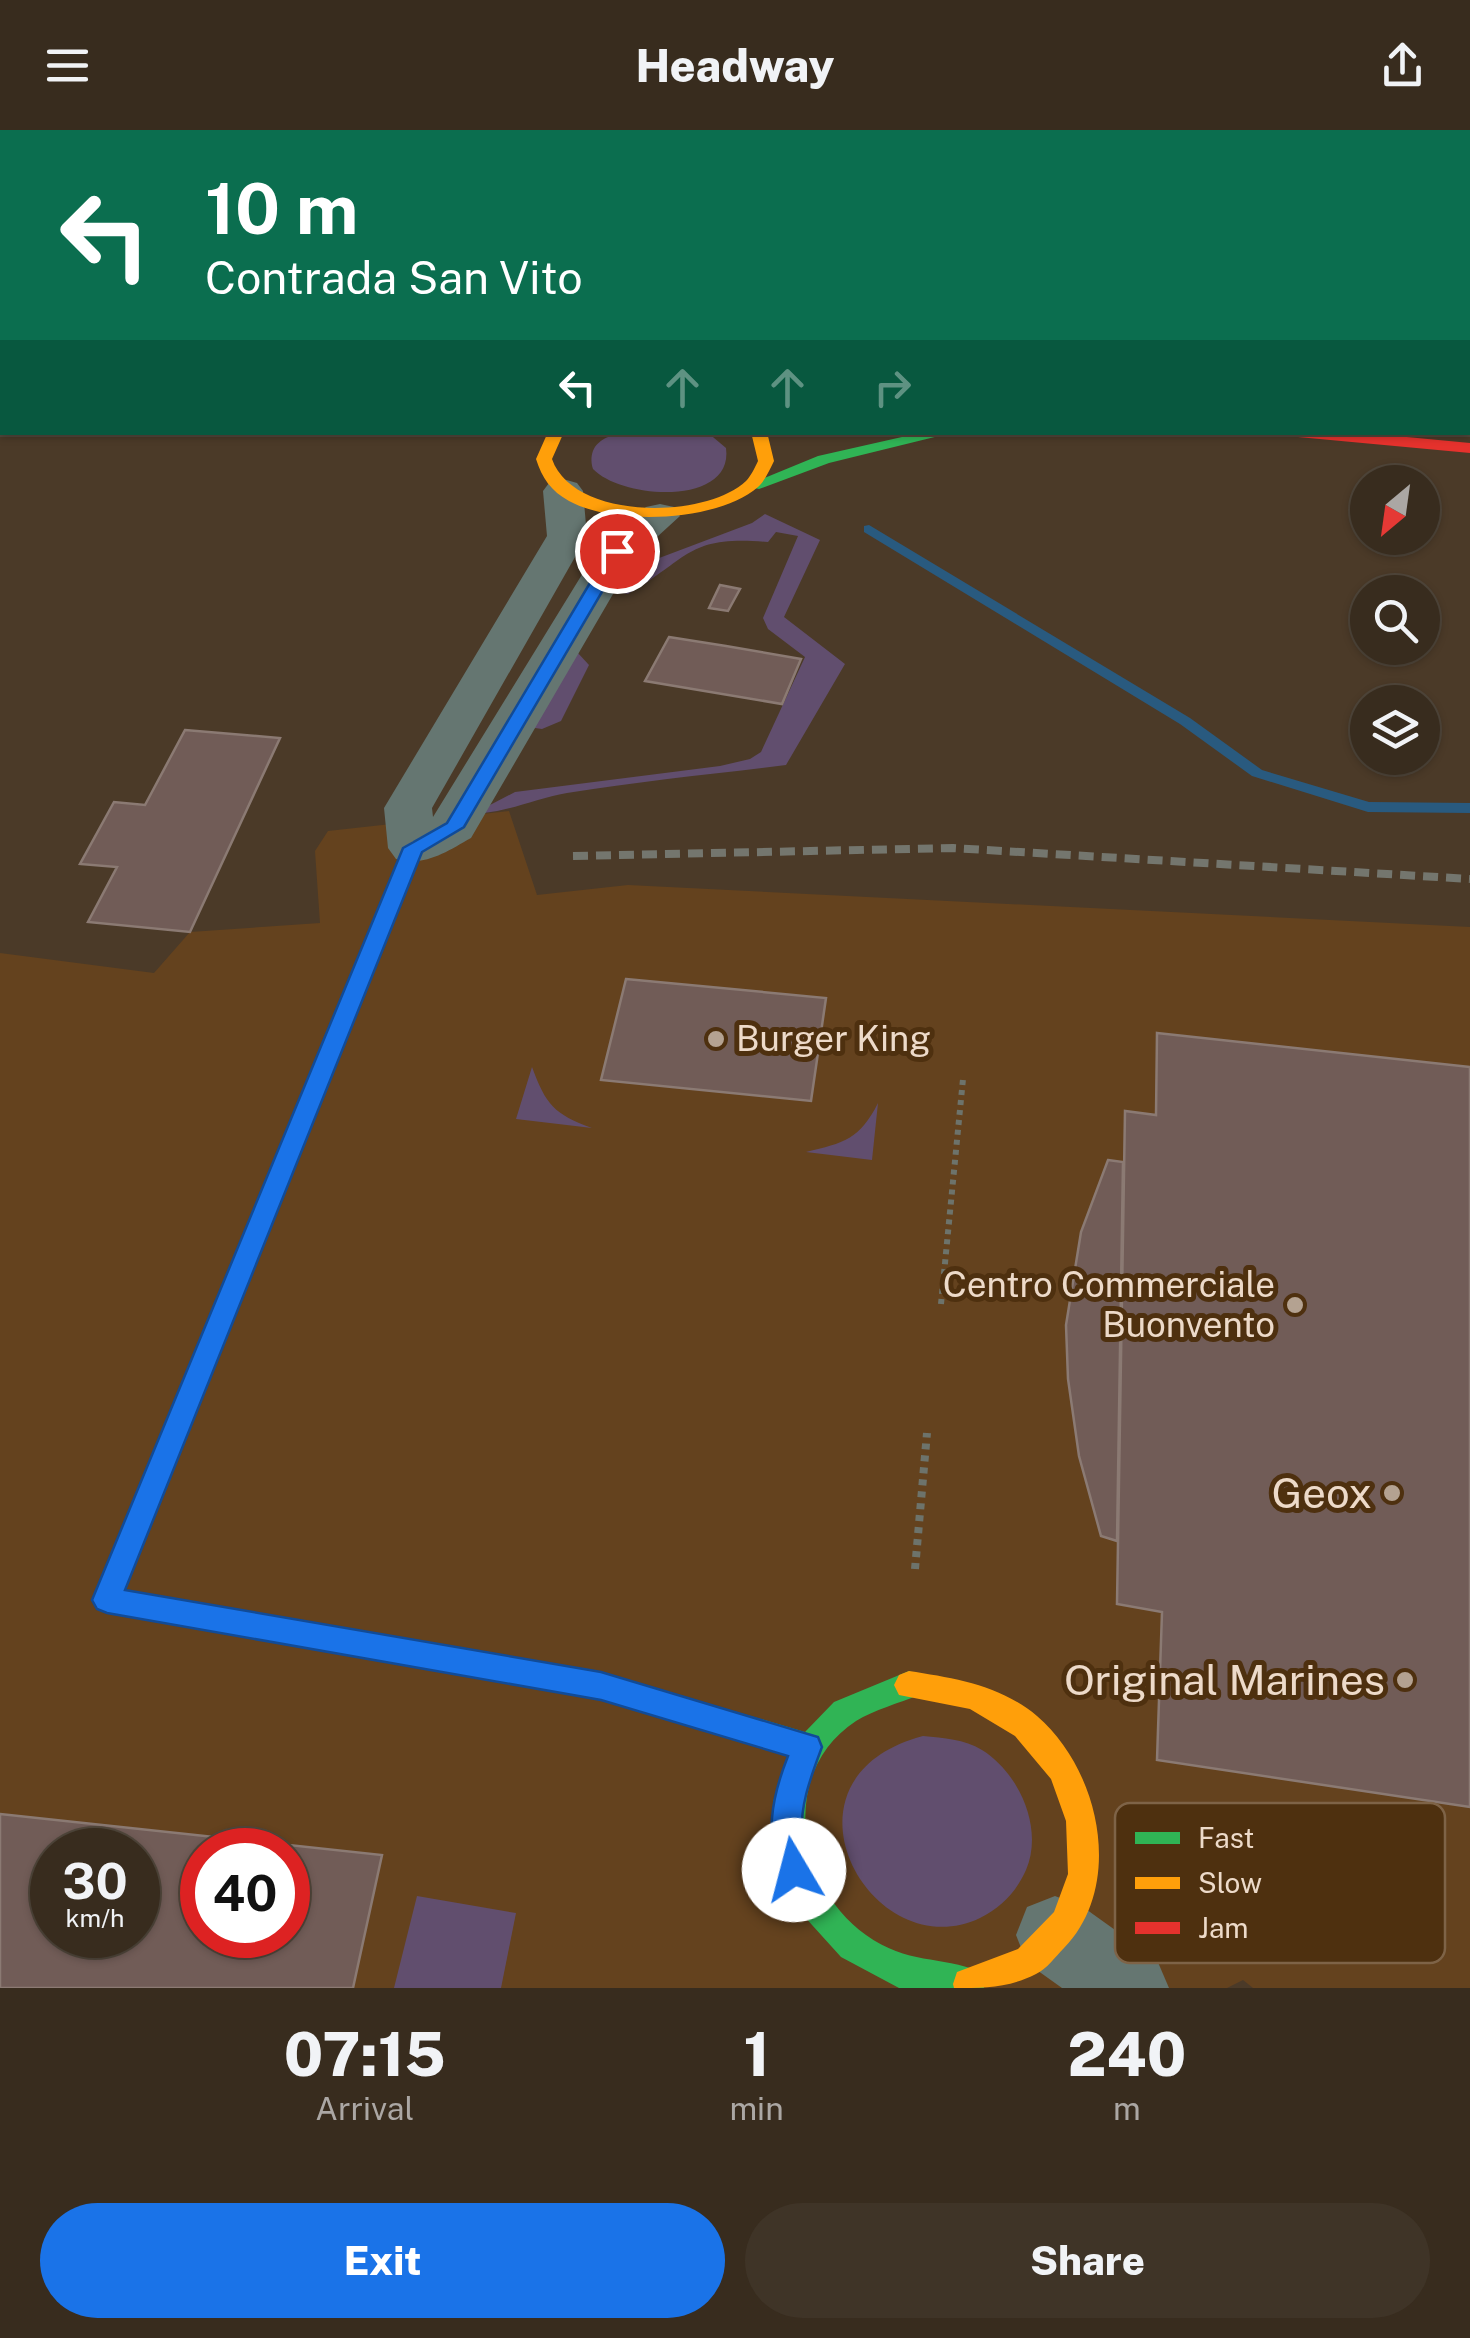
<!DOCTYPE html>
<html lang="en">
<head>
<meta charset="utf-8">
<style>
	:root { --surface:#382c1e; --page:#3f3427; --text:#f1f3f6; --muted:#aba7a4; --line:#52483c; --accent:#1a73e8 }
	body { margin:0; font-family:"Public Sans",sans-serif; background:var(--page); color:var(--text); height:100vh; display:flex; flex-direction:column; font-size:38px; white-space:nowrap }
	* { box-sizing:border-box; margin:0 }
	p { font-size:32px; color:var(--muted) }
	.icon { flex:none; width:55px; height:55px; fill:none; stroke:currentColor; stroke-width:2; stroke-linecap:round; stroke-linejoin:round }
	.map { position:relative; height:1858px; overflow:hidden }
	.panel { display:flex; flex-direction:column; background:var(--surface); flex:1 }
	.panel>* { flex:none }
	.guide { position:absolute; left:0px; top:0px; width:1470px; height:305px; box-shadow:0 2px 8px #0004,0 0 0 2px var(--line); background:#0b6e4f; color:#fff; overflow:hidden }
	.needle { width:65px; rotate:209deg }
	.buttons { position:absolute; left:1350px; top:335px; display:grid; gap:20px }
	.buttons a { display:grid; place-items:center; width:90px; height:90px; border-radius:50%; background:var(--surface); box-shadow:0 2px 8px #0004,0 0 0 2px var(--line); font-size:50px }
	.speed { position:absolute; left:30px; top:1698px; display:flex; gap:20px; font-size:50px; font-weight:700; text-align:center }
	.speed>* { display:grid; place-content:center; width:130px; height:130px; border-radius:50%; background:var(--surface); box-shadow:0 2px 8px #0004,0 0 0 2px var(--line); line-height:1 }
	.speed small { font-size:25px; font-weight:400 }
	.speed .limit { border:15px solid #d22; background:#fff; color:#111 }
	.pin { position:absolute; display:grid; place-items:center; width:85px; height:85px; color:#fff; margin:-42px; border:5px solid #fff; border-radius:50%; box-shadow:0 2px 10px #0007 }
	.me { position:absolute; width:110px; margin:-55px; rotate:352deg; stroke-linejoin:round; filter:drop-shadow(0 0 8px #0008) }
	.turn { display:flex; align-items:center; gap:35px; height:210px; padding:0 40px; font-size:45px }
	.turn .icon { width:130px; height:130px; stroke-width:2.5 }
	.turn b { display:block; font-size:70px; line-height:85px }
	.lanes { display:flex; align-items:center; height:95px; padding:0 40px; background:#0003; justify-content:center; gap:50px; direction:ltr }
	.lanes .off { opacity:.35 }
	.eta { display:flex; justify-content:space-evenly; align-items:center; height:170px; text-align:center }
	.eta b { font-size:60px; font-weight:800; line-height:70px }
	.cta { display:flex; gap:20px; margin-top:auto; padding:20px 40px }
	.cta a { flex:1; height:115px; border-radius:60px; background:var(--accent); color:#fff; font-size:40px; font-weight:800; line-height:115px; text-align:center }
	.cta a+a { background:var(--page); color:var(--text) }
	header { display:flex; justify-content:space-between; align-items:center; height:130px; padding:0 40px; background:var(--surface); font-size:45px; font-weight:800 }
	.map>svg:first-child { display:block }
	.built { fill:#64421e; fill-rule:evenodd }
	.green { fill:#614e6e }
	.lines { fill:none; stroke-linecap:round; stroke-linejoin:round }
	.stream { fill:#295a7f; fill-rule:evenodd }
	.building { fill:#715c57; stroke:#8b7a73; stroke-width:2.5; fill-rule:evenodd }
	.path-far1 { stroke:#6d736b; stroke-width:6; stroke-dasharray:5 5; stroke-linecap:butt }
	.path { stroke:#6d736b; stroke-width:8; stroke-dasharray:6 6; stroke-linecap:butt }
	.lane { stroke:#657671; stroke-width:30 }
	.street { fill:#657671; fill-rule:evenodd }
	.fast { fill:#30b455; fill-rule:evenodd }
	.slow { fill:#ff9f0a; fill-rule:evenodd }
	.jam { fill:#e5322d; fill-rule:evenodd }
	.rail { stroke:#74766e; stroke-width:8; stroke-dasharray:15 8; stroke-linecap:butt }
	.route { fill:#1a73e8; stroke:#114b97; stroke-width:2.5 }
	.poi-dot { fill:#b4a291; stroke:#4e300f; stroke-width:4 }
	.labels { text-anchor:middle; stroke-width:10; stroke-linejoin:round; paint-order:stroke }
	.poi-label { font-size:35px; fill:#eddac9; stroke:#4e300f; text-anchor:start }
	.near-poi-label { font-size:42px; fill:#eddac9; stroke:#4e300f; text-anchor:end }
	.key { fill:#4e300f; stroke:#7e6347; stroke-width:2.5 }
	.key-label { font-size:28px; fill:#eddac9 }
</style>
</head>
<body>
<header><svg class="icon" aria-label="menu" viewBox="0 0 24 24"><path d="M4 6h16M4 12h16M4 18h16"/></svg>Headway<svg class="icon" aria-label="share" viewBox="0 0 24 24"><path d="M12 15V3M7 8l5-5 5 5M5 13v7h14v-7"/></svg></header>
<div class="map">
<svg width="1470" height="1858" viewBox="0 0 1470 1858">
	<rect width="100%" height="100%" fill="#4b3a28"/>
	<path class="built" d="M509 681 537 765 628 755 1470 797V1858H1253L1243 1850 1227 1858H0V823L154 843 190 802 320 793 315 721 328 701ZM52 1720H138V1805H52ZM202 1720H288V1805H202Z"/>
	<g class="green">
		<path d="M707 302 726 318C734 376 623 370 593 339 579 287 676 302 707 302Z"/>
		<path d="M765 384 820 410 784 487 845 534 786 635C713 644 640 651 567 663 538 668 513 680 484 683L490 675 515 662 720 636 750 629 761 622 805 527 768 499 763 488 798 406 776 402 768 412C687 405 690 428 628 464L608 460 638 436 752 393Z"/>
		<path d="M577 522 589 535 561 591 542 599 528 597Z"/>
		<path d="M532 937C546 975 554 984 592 998L516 989Z"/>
		<path d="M878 973 872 1030 806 1022C844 1013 860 1009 878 973Z"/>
		<path d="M923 1606C944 1608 964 1609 982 1620 1019 1643 1044 1698 1026 1740 1016 1762 1002 1777 980 1788 871 1840 764 1648 923 1606Z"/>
		<path d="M417 1766 516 1783 501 1858H394Z"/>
	</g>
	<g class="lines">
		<path class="stream" d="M869 395 1190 588 1262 640 1369 672 1470 673V683L1368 682 1252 646 1180 594 864 402V396Z"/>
	</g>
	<g class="building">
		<path d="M720 455 740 459 728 481 709 478Z"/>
		<path d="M669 507 726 516 801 529 782 574 645 551Z"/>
		<path d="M185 600 280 608 190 802 88 792 117 737 80 734 114 672 145 675Z"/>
		<path d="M626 849 826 868 811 971 601 950Z"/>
		<path d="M1157 903 1470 937V1677L1157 1630 1162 1482 1117 1474 1125 981 1156 985Z"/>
		<path d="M1108 1030 1123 1032 1117 1411 1101 1406 1079 1326 1068 1249 1066 1195 1081 1102Z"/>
		<path d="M0 1684 382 1725 353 1858H0ZM52 1720H138V1805H52ZM202 1720H288V1805H202Z"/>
	</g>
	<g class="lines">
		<path class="path-far1" d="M941 1174 963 949"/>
		<path class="path" d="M915 1439 927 1303"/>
		<path class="lane" d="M0 128 2 125"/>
		<g class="street">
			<path d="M564 0H600L601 2H566Z"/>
			<path d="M563 349 577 353 583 361 587 406 432 678 433 687 602 412 646 377 660 374 674 377 680 386 634 428 471 708C446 722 425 737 396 729L388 718 384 678 547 406 543 361 549 353Z"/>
			<path d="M1055 1766 1083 1777 1157 1830 1169 1858H1062L1027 1833 1016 1805 1027 1777Z"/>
		</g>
		<g class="fast">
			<path d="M924 302H955L829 333 759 359 745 356 818 326Z"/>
			<path d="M153 1345 163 1349 167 1357 125 1460 601 1542 805 1602 834 1572 909 1541 919 1545 924 1555 919 1565C899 1573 874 1580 856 1591 778 1642 797 1756 866 1805 908 1835 939 1825 981 1842L984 1858H899L841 1827 803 1785 777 1724 773 1672 789 1626 601 1570 97 1479 93 1470 139 1357 143 1349Z"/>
		</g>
		<g class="slow">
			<path d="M548 302H564L552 329C573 390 704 390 746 351 751 346 755 337 758 331L751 302H767L774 331C770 339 765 351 758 357 718 392 614 396 569 371 551 361 542 348 536 329Z"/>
			<path d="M413 711 423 718 167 1357 163 1365 153 1369 143 1365 139 1357 403 718Z"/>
			<path d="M909 1541C954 1548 1000 1555 1037 1586 1100 1640 1125 1755 1064 1818 1055 1827 1047 1839 1036 1844 1009 1858 984 1858 954 1858L953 1854 957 1842 1018 1819 1054 1782 1068 1744 1066 1691 1051 1649 1015 1606 970 1579 899 1565 894 1555 899 1545Z"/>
		</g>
		<g class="jam">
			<rect x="0" y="194" width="2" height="8"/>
			<path d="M1291 302H1354L1470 313V323L1298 307Z"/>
		</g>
		<path class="rail" d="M573 726 953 718 1470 749"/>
	</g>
	<path class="route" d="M617 416 626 421 464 697 422 722 125 1460 601 1542 818 1607 822 1617C810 1649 799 1677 802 1712 803 1728 811 1736 805 1751L794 1756 783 1751C764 1707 771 1669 788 1626L601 1570 107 1483 97 1479 92 1470 403 718 447 693 609 421Z"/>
	<g class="poi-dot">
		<circle cx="716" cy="909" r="10"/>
		<circle cx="1295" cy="1175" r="10"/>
		<circle cx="1392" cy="1363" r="10"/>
		<circle cx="1405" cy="1550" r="10"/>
	</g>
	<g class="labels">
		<g class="poi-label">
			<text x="736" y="921">Burger King</text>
			<text x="1275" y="1167" text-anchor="end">Centro Commerciale<tspan x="1275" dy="40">Buonvento</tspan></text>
		</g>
		<g class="near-poi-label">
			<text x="1372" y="1378">Geox</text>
			<text x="1385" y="1565">Original Marines</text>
		</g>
	</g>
	<rect x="1115" y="1673" width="330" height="160" rx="15" class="key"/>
	<rect x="1135" y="1702" width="45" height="12" fill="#30b455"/>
	<rect x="1135" y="1747" width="45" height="12" fill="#ff9f0a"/>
	<rect x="1135" y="1792" width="45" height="12" fill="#e5322d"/>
	<g class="key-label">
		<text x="1198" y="1718">Fast</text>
		<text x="1198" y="1763">Slow</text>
		<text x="1198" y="1808">Jam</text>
	</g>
</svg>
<div class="buttons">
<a><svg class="needle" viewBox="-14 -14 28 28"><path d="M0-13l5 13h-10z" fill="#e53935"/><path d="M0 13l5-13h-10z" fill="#aba7a4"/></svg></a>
<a><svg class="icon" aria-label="search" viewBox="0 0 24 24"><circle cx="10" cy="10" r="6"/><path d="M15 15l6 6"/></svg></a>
<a><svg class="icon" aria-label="layers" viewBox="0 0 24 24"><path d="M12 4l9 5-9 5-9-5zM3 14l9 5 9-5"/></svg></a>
</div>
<div class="speed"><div>30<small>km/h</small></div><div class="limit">40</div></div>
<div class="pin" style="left:617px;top:421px;background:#d93025"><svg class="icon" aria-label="arrive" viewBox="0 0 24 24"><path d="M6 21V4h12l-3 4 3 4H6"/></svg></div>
<svg class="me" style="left:794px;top:1740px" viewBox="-20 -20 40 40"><circle r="19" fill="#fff"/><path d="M0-13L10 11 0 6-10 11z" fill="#1a73e8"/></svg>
<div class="guide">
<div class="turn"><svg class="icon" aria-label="left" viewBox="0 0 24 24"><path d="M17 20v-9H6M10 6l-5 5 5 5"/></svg><div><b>10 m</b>Contrada San Vito</div></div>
<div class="lanes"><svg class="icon" aria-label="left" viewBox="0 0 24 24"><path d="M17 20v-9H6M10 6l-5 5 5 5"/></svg><svg class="icon off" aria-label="ahead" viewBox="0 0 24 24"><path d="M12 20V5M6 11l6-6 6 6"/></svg><svg class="icon off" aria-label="ahead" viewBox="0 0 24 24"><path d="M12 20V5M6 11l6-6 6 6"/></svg><svg class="icon off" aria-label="right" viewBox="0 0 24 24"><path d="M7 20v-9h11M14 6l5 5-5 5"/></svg></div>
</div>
</div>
<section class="panel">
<div class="eta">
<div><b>07:15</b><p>Arrival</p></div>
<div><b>1</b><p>min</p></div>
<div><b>240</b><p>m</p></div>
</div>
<div class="cta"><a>Exit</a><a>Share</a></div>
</section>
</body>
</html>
